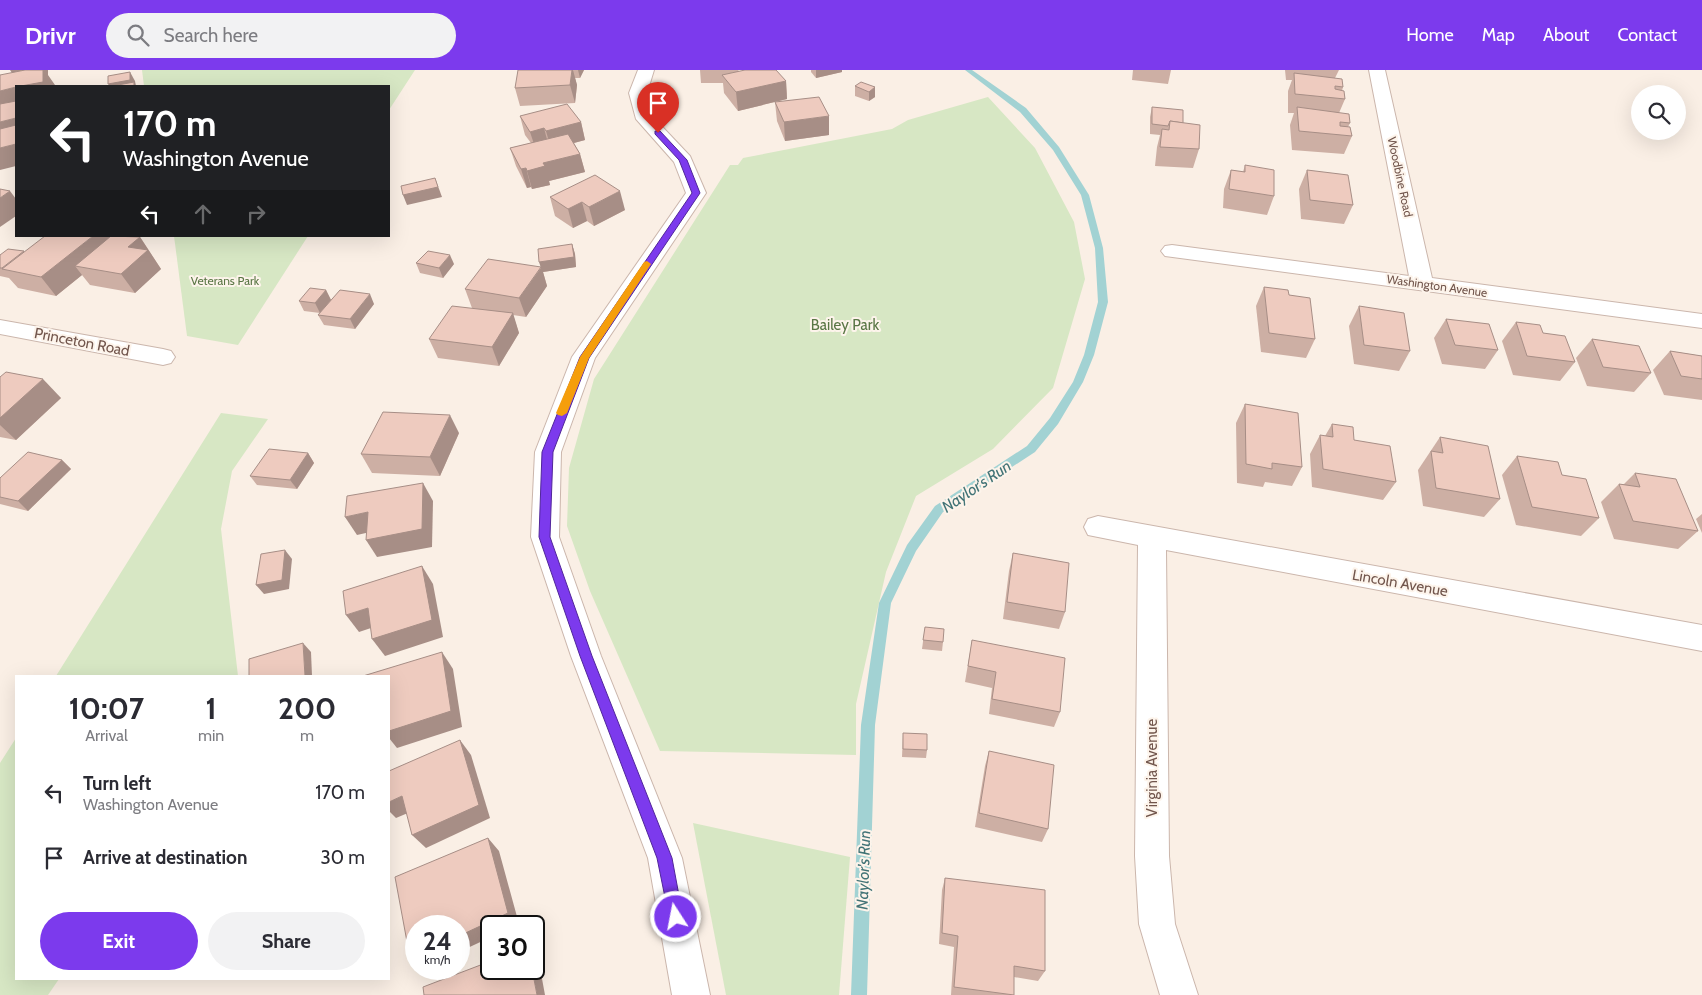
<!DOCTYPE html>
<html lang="en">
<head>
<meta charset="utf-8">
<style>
	:root { --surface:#fff; --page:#f2f2f3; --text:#2b2b33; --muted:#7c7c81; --accent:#7c3aed }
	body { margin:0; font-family:Cabin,sans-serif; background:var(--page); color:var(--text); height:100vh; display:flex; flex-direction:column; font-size:19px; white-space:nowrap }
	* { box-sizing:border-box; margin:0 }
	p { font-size:16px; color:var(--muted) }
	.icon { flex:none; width:28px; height:28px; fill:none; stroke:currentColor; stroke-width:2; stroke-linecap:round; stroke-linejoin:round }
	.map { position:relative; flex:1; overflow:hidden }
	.sheet { position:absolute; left:15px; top:605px; width:375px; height:305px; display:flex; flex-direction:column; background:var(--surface); border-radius:0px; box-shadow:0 5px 20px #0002 }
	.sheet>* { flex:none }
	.top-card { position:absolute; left:15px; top:15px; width:375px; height:152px; border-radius:0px; box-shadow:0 5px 20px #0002; background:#202124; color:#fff; overflow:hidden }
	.buttons { position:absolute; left:1631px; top:15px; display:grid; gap:10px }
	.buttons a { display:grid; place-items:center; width:55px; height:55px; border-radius:50%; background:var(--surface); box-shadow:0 5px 20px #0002; font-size:25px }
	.speed { position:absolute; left:405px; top:845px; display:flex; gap:10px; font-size:25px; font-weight:700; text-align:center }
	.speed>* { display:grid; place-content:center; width:65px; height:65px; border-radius:50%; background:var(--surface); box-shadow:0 5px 20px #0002; line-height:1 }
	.speed small { font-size:12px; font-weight:400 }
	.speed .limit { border:2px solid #111; border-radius:8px; background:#fff; color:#111 }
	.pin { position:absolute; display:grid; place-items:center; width:42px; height:42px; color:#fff; margin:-51px -21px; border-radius:50% 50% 50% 0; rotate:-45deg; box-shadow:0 0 5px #0007 }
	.pin .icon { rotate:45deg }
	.me { position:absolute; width:55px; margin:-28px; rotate:349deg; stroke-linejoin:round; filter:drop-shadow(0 0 4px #0008) }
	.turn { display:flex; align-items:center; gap:18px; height:105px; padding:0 25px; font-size:22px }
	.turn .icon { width:65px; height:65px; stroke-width:2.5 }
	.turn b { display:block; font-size:35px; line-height:42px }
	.lanes { display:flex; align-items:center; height:48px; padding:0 25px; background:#0003; justify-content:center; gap:25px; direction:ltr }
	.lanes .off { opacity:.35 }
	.eta { display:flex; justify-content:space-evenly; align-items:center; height:85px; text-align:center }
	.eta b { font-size:30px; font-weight:800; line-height:35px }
	.button { display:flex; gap:10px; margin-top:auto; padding:10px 25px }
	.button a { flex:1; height:58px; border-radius:30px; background:var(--accent); color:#fff; font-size:20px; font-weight:800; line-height:58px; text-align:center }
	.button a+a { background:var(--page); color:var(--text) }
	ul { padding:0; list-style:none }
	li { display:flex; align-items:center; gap:15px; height:65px; padding:0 25px }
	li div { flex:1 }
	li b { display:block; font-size:19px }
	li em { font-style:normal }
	header { display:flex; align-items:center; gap:30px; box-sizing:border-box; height:70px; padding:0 25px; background:var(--accent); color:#fff }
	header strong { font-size:24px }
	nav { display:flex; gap:28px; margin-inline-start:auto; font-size:18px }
	.search { width:350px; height:45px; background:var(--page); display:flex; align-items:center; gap:12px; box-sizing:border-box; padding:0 18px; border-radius:28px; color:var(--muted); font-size:19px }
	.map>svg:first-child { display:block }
	.green { fill:#d7e7c4 }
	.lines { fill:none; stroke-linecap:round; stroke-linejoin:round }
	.stream { fill:#a2d2d3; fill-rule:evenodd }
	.minor-casing { stroke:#cbb6ac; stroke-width:2 }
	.minor { fill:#fff; fill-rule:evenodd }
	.wall { fill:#cdafa4 }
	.shaded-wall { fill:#a78e86 }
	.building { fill:#eecbbf; stroke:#a78e86 }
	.route { fill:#7c3aed; stroke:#51269a }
	.slow { fill:#f59e0b }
	.labels { text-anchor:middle; stroke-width:4; stroke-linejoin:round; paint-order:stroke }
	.far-street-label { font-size:12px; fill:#71554c; stroke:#fdf4eb }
	.far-park-label { font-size:12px; fill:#5a7645; stroke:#fdf4eb }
	.park-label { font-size:15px; fill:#5a7645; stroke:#fdf4eb }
	.street-label { font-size:15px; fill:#71554c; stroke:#fdf4eb }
	.water-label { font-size:16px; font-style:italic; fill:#417376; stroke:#fdf4eb }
</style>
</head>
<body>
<header>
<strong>Drivr</strong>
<div class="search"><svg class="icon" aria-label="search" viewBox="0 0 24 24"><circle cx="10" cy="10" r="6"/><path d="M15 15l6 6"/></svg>Search here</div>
<nav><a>Home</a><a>Map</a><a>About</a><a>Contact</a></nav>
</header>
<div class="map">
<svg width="1702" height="925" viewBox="0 0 1702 925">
	<rect width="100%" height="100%" fill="#faefe5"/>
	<g class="green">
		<path d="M142 0H415L389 40V16H144Z"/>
		<path d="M988 27 1035 78 1074 152 1085 209 1053 318 993 379 916 426 886 502 856 634V685L660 681 590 521 567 456 569 398 594 309 730 95H738L743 88 892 59 908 50Z"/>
		<path d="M174 166H308L238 275 187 266Z"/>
		<path d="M221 343 268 349 232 401 221 459 238 606H56Z"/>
		<path d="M16 668V909H59L48 925H0V693Z"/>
		<path d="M693 753 850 787 839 925H726Z"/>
	</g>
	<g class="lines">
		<path class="stream" d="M965 0H972L1026 38 1059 77 1089 125 1103 178 1108 232 1094 285 1083 312 1058 354 1035 382 943 442 916 481 891 533 875 655 867 925H851L861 655 879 533 907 475 935 436 1027 376 1050 348 1073 312 1084 285 1098 232 1095 178 1081 125 1053 80 1020 42Z"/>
		<defs>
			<g id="minor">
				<path d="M638 0H654L647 23 654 48 690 86 706 123 595 288 561 382 559 467 601 586 682 788 710 925H672L648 788 571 586 531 467 535 382 572 287 686 123 674 92 636 49 629 23Z"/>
				<path d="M1369 0H1385L1432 208 1702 244V258L1165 186 1161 181 1165 176 1172 175 1409 206Z"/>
				<path d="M0 250 163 279 171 281 175 287 171 293 163 295 0 264Z"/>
				<path d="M1098 446 1702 555V581L1166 480 1169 786 1175 854 1198 925H1160L1139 854 1135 786 1138 475 1088 465 1084 457 1088 449Z"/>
			</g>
		</defs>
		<use href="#minor" class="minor-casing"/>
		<use href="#minor" class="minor"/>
	</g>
	<g class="wall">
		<path d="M523 0H584L580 8H575L577 15 575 33 520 36 515 18Z"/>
		<path d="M700 0H739L738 1 786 11 787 29 738 41 724 23 723 13H701Z"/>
		<path d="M811 0H842V2L816 8 811 2Z"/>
		<path d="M1133 0H1171L1168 14 1132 10Z"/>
		<path d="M1285 0H1339L1335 8 1343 17 1342 21 1345 29 1339 43 1350 53 1348 57 1352 66 1344 84 1292 80 1290 55 1294 43H1288V21L1292 10H1286Z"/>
		<path d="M855 16 875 17V27L869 31 855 26Z"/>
		<path d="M775 32 829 65 785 71 777 51Z"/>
		<path d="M1152 37 1183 53 1199 79 1193 98 1155 96 1157 77 1160 65 1150 64V47Z"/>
		<path d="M520 46 581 52 585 70 574 73 580 84 585 102 549 111 550 115 532 119 531 117 527 118 516 96 510 78 531 73 525 65Z"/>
		<path d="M1245 95 1274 126 1267 145 1223 138 1224 119 1231 100 1243 102Z"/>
		<path d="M1307 100 1353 135 1344 154 1301 149 1299 119Z"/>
		<path d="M550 127 625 140 594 156 587 151 573 158 555 146Z"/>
		<path d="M140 167 161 199 135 223 90 215 82 205 56 226 18 218 9 208 0 206V185Z"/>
		<path d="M572 174 575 184 576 197 543 202 547 216 526 247 513 245 519 263 499 296 438 288 429 269 480 240 472 238 465 219 541 197Z"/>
		<path d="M416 193 454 194 443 208 420 203Z"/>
		<path d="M1264 217 1289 225 1315 269 1306 288 1261 282 1256 236Z"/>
		<path d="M326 220 331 230 374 234 355 259 324 255 318 245 320 243 304 241 299 231Z"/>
		<path d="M1359 236 1410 281 1399 301 1354 294 1349 256Z"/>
		<path d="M1446 249 1498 280 1485 299 1442 294 1434 268Z"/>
		<path d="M1516 252 1543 263 1575 292 1560 311 1513 305 1502 271Z"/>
		<path d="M1592 269 1651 303 1634 322 1587 316 1576 288Z"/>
		<path d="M1670 281 1702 286V330L1664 325 1653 300Z"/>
		<path d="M0 307 61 328 16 370 0 367Z"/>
		<path d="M1245 334 1302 397 1292 416 1265 412 1263 417 1237 413 1236 353Z"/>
		<path d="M1332 354 1354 370 1396 412 1383 430 1312 417 1310 384 1320 365 1325 366Z"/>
		<path d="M459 363 440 406 372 403 361 384Z"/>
		<path d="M1440 367 1500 429 1484 447 1423 436 1418 400Z"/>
		<path d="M308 383 314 393 297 419 257 415 250 406Z"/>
		<path d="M1517 386 1562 405 1599 448 1581 466 1516 455 1502 405Z"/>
		<path d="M62 390 71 399 28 441 0 434V408Z"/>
		<path d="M1635 403 1698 461 1678 479 1614 469 1601 432 1619 414H1624Z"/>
		<path d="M1702 444V463L1696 449Z"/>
		<path d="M1013 483 1065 542 1059 559 1003 549 1009 501Z"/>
		<path d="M925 557 943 572 942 581 922 579Z"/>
		<path d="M972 570 1060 642 1054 657 989 644 992 618 965 612Z"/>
		<path d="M903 663 927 680 926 688 902 687Z"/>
		<path d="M989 681 1048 759 1042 772 975 757 985 696Z"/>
		<path d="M945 808 1045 901 1038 911 1014 907V925H951L954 877 939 874 942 820Z"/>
	</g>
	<g class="shaded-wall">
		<path d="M10 0H48V5L55 15V16H21Z"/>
		<path d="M572 0H573L577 15 575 33 570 15Z"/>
		<path d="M578 0H584L580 8Z"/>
		<path d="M816 0H842V2L816 8Z"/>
		<path d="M130 2 135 11 136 16H110L108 14Z"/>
		<path d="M786 11 787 29 738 41 736 22Z"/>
		<path d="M16 17V38L0 37V21Z"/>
		<path d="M875 17V27L869 31V22Z"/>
		<path d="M829 46V65L785 71 784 52Z"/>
		<path d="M16 48V70L0 73V52Z"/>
		<path d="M581 52 585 70 551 79 546 61Z"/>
		<path d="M544 58 549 77 536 80 530 62Z"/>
		<path d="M16 74V96L0 100V78Z"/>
		<path d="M580 84 585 102 549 111 550 115 532 119 527 101 543 93Z"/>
		<path d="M526 98 531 117 527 118 521 99Z"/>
		<path d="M435 108 442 127 407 135 403 125Z"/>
		<path d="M10 121 16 129V146L0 157V128Z"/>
		<path d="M620 121 625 140 594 156 589 137Z"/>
		<path d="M582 132 587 151 573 158 568 139Z"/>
		<path d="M93 166H125L75 196 82 205 56 226 41 207Z"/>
		<path d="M140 167 161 199 135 223 121 204 128 177Z"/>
		<path d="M572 174 575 184 576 197 543 202 547 216 526 247 519 228 541 198 539 192Z"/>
		<path d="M450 185 454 194 443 208 439 198Z"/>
		<path d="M326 220 331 230 320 243 315 233Z"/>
		<path d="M370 224 374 234 355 259 350 249Z"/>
		<path d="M513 243 519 263 499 296 492 277Z"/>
		<path d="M43 309 61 328 16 370 0 355V348Z"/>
		<path d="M450 345 459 363 440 406 430 387Z"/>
		<path d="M308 383 314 393 297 419 290 410Z"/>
		<path d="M62 390 71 399 28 441 18 431Z"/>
		<path d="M423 413 433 431 432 477 377 487 366 470Z"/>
		<path d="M368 442 379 460 357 465 345 447Z"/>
		<path d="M285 480 292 489 289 519 264 524 256 515Z"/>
		<path d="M422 496 433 514 443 567 385 586 372 569Z"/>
		<path d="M368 538 380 555 359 562 346 545Z"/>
		<path d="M303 573 311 582 312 606H305Z"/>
		<path d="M442 582 453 599 462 657 397 678 389 668V661Z"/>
		<path d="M460 670 471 685 490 748 426 778 412 765Z"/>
		<path d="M402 726 415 740 396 748 389 741V732Z"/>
		<path d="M488 768 499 781 519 854 514 856H491V867L459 882V866Z"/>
		<path d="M534 883 538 887 545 925H537L532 899H534Z"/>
		<path d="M416 885V893L410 888Z"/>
	</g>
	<g class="building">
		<path d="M25 0H43V12L21 16H16V17L0 21V5Z"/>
		<path d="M518 0H572L570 15 515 18Z"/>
		<path d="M745 0H776L786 11 736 22 722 5Z"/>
		<path d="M130 2V10L108 14V6Z"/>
		<path d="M1294 3 1342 9 1343 17 1335 16V19L1344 21 1345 29 1295 24Z"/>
		<path d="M134 12V16H118V15Z"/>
		<path d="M861 12 875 17 869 22 855 16Z"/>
		<path d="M819 27 829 46 784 52 775 32Z"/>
		<path d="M16 31V48L0 52V34Z"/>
		<path d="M567 34 581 52 546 61 544 58 530 62 520 46Z"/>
		<path d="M1152 37 1183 40V53L1170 51 1168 56 1152 54Z"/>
		<path d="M1297 37 1349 44 1350 53 1340 52V56L1350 57 1352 66 1299 61Z"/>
		<path d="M1170 51 1200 55 1199 79 1160 77 1162 59 1169 60Z"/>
		<path d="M16 55V74L0 78V59Z"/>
		<path d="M568 64 580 84 543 93 545 96 527 101 526 98 521 99 510 78Z"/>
		<path d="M1245 95 1274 100V126L1229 119 1231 100 1245 102Z"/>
		<path d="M1307 100 1348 105 1353 135 1310 130Z"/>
		<path d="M595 105 620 121 589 137 582 132 568 139 550 127Z"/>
		<path d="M435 108 438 117 403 125 401 116Z"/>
		<path d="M0 119 10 121 0 128Z"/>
		<path d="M45 166H93L41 207 2 199Z"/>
		<path d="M111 166 140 167 128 177 148 180 121 204 75 196Z"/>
		<path d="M572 174 574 187 539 192 538 179Z"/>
		<path d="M8 179 24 181 2 198H0V185Z"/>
		<path d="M428 181 450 185 439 198 416 193Z"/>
		<path d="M488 189 541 197 519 228 465 219Z"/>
		<path d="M1264 217 1288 220 1289 225 1310 228 1315 269 1269 263Z"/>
		<path d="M310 218 326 220 315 233 299 231Z"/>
		<path d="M340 220 370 224 350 249 318 245Z"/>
		<path d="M452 236 513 243 492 277 429 269Z"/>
		<path d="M1359 236 1404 243 1410 281 1364 275Z"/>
		<path d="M1446 249 1489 254 1498 280 1455 275Z"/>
		<path d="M1516 252 1540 255 1543 263 1565 266 1575 292 1527 286Z"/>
		<path d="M1592 269 1639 276 1651 303 1603 297Z"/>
		<path d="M1670 281 1702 286V309L1681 306Z"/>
		<path d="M6 302 43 309 0 348V307Z"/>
		<path d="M1245 334 1298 343 1302 397 1272 393V399L1246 394Z"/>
		<path d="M383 342 450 345 430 387 361 384Z"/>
		<path d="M1332 354 1353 357 1354 370 1390 376 1396 412 1323 399 1320 365 1333 367Z"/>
		<path d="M1440 367 1488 376 1500 429 1436 418 1431 381 1443 383Z"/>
		<path d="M269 379 308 383 290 410 250 406Z"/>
		<path d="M28 382 62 390 18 431 0 427V408Z"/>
		<path d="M1517 386 1558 392 1562 405 1586 409 1599 448 1532 437Z"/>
		<path d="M1635 403 1676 409 1698 461 1633 451 1619 414 1640 417Z"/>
		<path d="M423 413 422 459 366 470 368 442 345 447 347 426Z"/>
		<path d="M285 480 282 510 256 515 261 484Z"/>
		<path d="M1013 483 1069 493 1065 542 1007 532Z"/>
		<path d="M422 496 432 550 372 569 368 538 346 545 343 521Z"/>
		<path d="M925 557 944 559 943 572 923 570Z"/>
		<path d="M972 570 1065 588 1060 642 992 629 996 602 968 596Z"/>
		<path d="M303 573 305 606H249V589Z"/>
		<path d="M442 582 451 641 389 661V606H363Z"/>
		<path d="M903 663 927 664V680L903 679Z"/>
		<path d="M460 670 479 735 412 765 402 726 389 732V701Z"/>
		<path d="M989 681 1054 695 1048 759 979 743Z"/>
		<path d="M488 768 508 843 459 866V856H416V885L410 888 395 807Z"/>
		<path d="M945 808 1045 820V901L1014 896V925L954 917 958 866 942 863Z"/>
		<path d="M491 891V899H532L537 925H424L423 917Z"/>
	</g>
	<path class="route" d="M655 61H660L687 90 700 123 589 288 553 382 550 467 592 586 672 788 683 847 681 852 676 854 671 852 669 847 657 788 580 586 539 467 542 382 580 287 692 123 679 90 655 64Z"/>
	<path class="slow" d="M647 191 651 194 589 288 567 343 562 346 558 345 556 343 580 287 644 192Z"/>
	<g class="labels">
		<g class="far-street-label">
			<text transform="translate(1400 107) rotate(78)" y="4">Woodbine Road</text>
			<text transform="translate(1437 216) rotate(8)" y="4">Washington Avenue</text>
		</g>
		<g class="far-park-label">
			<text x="225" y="215">Veterans Park</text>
		</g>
		<g class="park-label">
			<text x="845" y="260">Bailey Park</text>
		</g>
		<g class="street-label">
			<text transform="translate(82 272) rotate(11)" y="5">Princeton Road</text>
			<text transform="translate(1400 513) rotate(10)" y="5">Lincoln Avenue</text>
			<text transform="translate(1152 698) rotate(-90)" y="5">Virginia Avenue</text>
		</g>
		<g class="water-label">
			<text transform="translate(976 416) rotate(-34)" y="6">Naylor's Run</text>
			<text transform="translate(863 800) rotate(-88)" y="6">Naylor's Run</text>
		</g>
	</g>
</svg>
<div class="buttons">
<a><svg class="icon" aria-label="search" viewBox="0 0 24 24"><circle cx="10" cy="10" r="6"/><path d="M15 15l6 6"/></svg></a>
</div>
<div class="speed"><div>24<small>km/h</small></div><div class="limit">30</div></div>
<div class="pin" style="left:658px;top:63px;background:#d93025"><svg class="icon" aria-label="arrive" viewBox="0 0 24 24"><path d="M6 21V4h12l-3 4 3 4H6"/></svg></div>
<svg class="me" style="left:676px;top:847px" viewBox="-20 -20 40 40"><circle r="17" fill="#7c3aed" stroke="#fff" stroke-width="3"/><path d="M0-11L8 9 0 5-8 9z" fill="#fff"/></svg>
<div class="top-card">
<div class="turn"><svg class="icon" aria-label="left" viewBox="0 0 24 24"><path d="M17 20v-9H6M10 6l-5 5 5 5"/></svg><div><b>170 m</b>Washington Avenue</div></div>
<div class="lanes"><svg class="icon" aria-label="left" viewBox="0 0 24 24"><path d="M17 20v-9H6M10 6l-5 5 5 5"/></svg><svg class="icon off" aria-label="ahead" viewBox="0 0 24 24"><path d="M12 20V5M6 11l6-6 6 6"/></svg><svg class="icon off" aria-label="right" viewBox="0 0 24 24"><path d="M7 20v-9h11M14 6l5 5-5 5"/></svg></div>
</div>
<section class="sheet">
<div class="eta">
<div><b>10:07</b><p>Arrival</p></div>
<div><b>1</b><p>min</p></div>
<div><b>200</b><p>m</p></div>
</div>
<ul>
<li><svg class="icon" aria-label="left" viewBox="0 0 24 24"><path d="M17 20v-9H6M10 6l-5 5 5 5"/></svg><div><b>Turn left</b><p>Washington Avenue</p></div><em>170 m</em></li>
<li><svg class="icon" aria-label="arrive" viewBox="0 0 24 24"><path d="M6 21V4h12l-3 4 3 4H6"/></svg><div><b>Arrive at destination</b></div><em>30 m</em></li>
</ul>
<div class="button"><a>Exit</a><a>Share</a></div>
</section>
</div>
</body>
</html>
